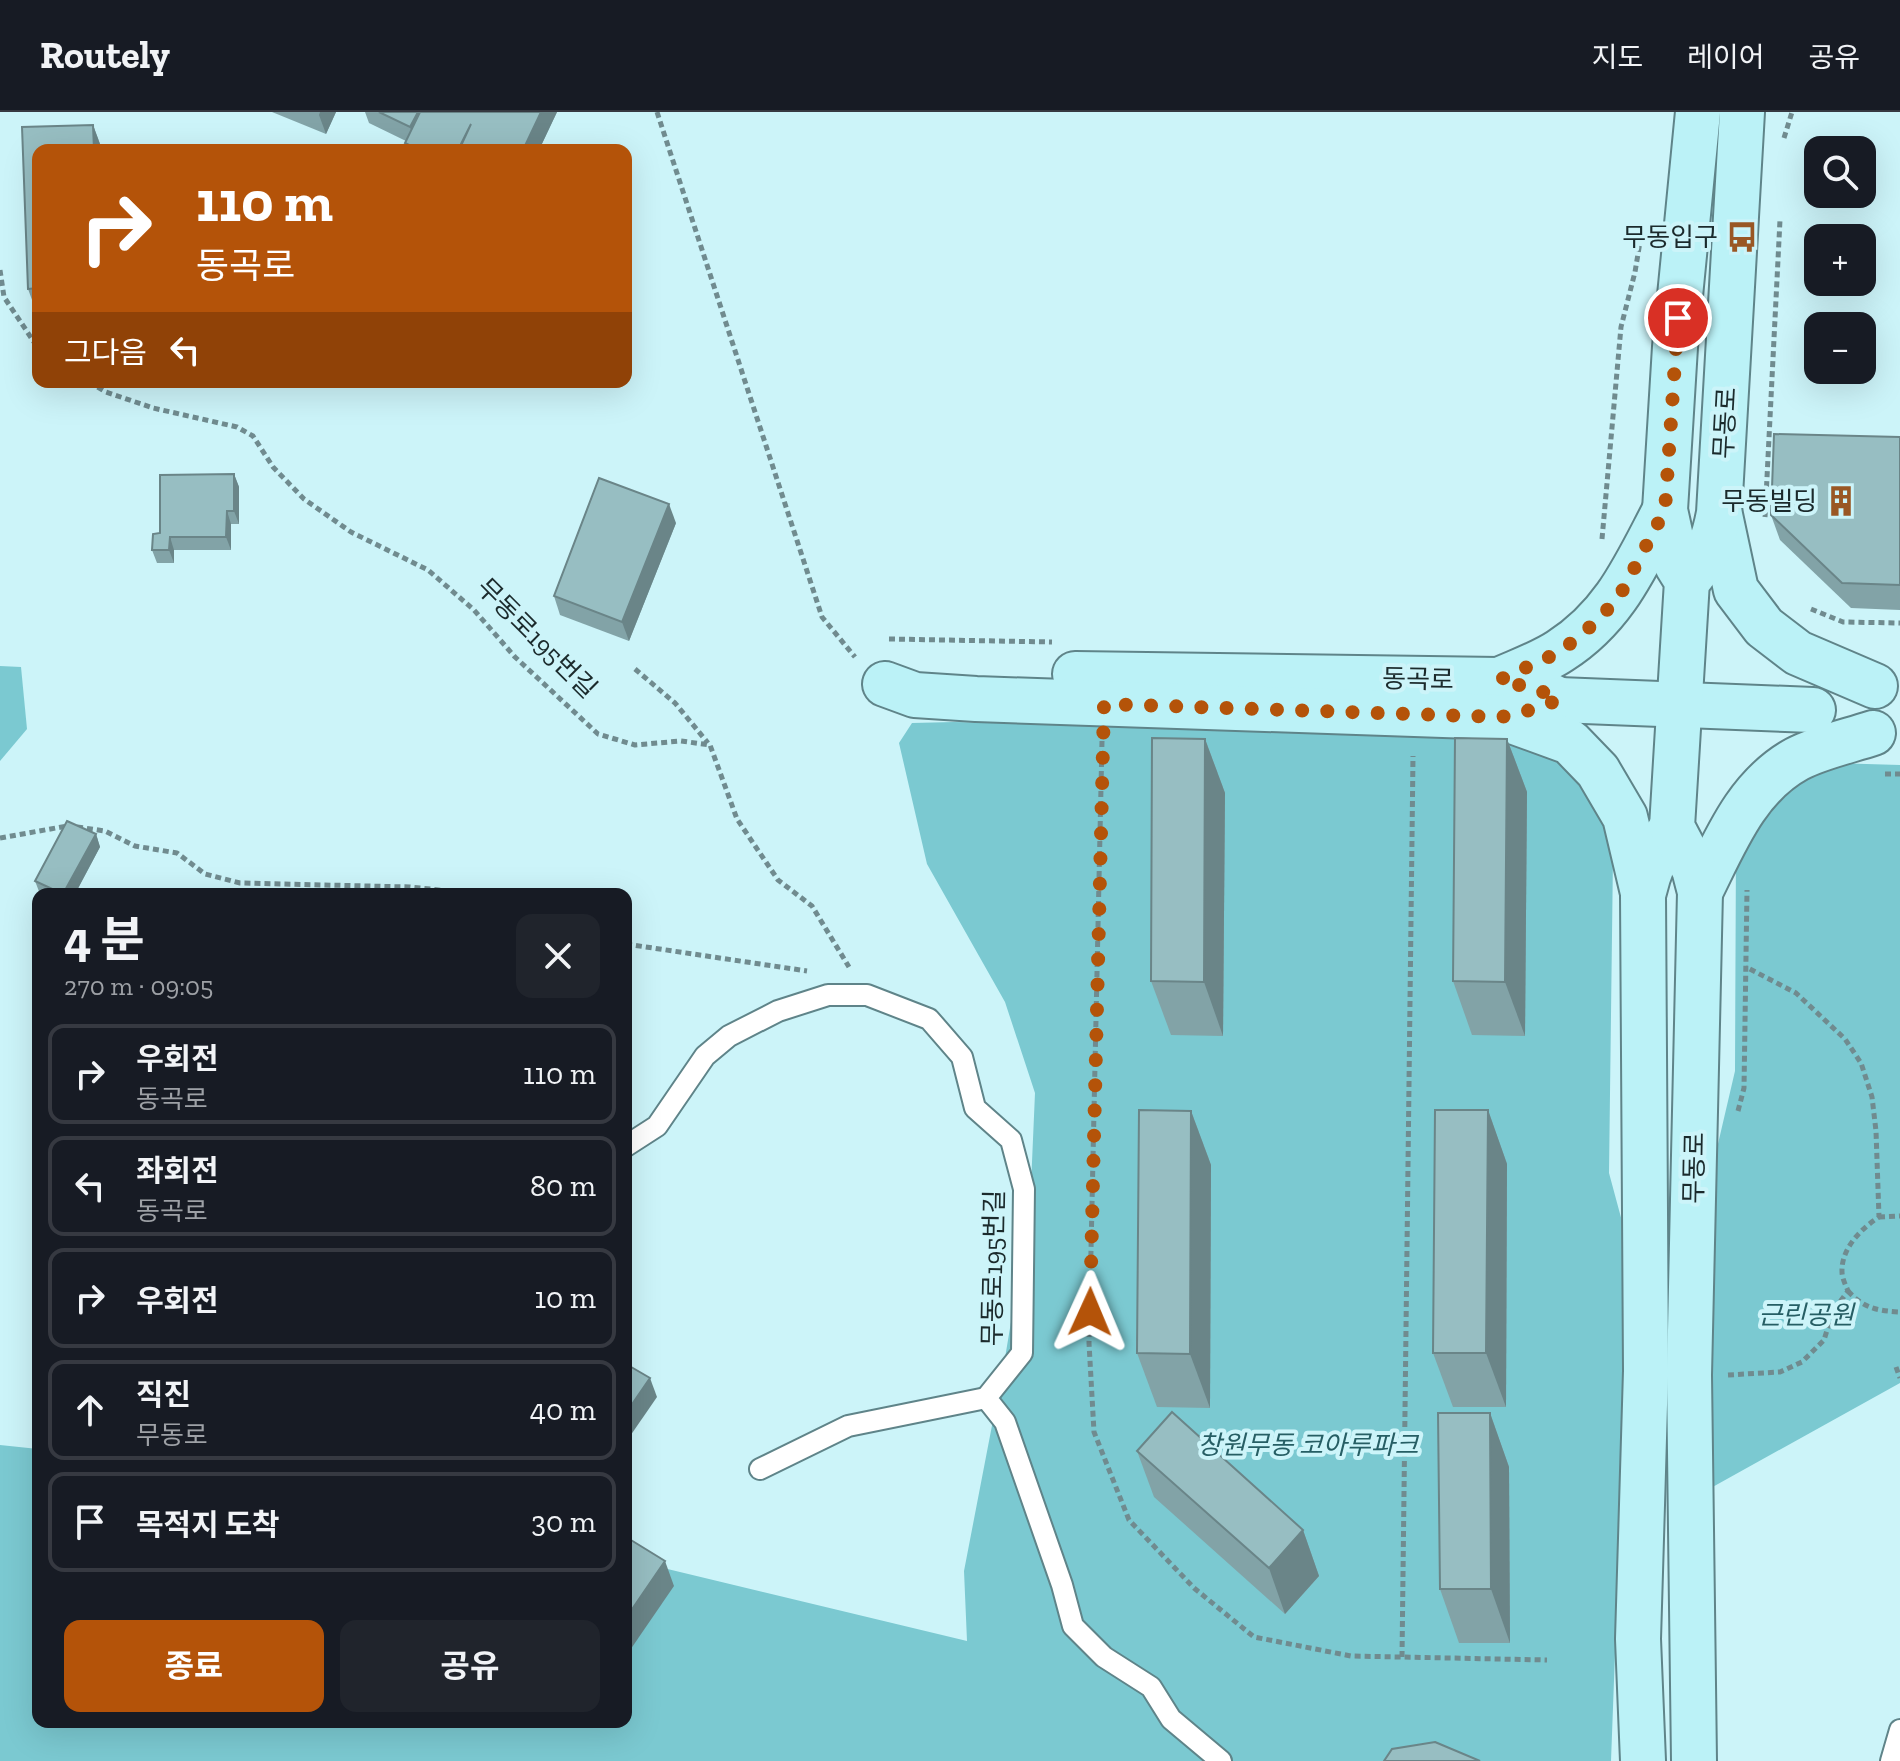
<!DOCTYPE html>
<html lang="ko">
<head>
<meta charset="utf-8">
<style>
	:root { --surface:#171b24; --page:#20242c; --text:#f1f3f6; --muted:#9ea1a6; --line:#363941; --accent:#b45309 }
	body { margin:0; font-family:"Zilla Slab","Noto Sans KR",serif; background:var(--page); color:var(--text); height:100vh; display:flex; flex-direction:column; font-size:30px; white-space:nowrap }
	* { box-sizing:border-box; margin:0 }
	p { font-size:26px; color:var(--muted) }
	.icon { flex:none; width:44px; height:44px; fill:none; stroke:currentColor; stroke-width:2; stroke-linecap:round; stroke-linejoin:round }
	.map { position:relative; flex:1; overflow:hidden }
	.panel { position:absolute; left:32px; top:776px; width:600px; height:840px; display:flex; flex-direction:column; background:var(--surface); border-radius:16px; box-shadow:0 8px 32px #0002 }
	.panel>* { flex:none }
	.banner { position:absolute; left:32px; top:32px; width:600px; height:244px; border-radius:16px; box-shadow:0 8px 32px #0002; background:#b45309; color:#fff; overflow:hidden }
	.fabs { position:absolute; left:1804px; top:24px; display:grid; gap:16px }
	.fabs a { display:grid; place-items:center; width:72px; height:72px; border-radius:16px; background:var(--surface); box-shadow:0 8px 32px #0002; font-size:40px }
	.pin { position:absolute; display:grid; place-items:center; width:68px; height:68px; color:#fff; margin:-34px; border:4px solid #fff; border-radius:50%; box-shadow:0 2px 8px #0007 }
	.me { position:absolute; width:88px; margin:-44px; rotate:1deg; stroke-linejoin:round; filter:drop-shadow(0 0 6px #0008) }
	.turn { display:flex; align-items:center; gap:28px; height:168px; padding:0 32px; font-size:36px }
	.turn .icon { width:104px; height:104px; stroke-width:2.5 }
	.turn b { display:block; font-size:56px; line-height:68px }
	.then { display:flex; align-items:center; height:76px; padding:0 32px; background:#0003; gap:16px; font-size:30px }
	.round { display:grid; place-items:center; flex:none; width:84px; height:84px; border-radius:16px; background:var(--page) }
	.summary { display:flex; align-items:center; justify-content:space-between; height:136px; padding:0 32px }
	h1 { font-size:48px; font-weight:700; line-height:60px }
	.cta { display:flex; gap:16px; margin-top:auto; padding:16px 32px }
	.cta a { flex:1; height:92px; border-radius:16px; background:var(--accent); color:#fff; font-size:32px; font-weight:700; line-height:92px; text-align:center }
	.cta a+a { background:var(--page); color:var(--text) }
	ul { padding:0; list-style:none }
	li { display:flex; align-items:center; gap:24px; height:100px; margin:0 16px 12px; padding:0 16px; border:4px solid var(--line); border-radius:16px }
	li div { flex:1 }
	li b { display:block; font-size:30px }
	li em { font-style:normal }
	header { display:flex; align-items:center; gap:48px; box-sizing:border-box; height:112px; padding:0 40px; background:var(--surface); border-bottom:2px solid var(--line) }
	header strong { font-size:38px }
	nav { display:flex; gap:44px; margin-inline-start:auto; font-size:28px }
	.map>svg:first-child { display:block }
	.green { fill:#7bc9d1 }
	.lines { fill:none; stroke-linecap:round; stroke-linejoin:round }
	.lane-casing { stroke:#5f8489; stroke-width:24 }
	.secondary-casing { stroke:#5f8489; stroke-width:48 }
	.path { stroke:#708b8f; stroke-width:5; stroke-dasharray:6 4; stroke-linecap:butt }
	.lane { stroke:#fff; stroke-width:20 }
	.secondary { stroke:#bbf2f7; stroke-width:44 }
	.wall { fill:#82a3a7 }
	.shaded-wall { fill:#6a8588 }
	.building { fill:#97bec2; stroke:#6a8588; stroke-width:2 }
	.route { stroke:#b45309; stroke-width:14; stroke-dasharray:0 25.2 }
	.labels { text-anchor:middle; stroke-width:8; stroke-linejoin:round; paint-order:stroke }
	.poi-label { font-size:26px; fill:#1b2a2c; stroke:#ccf4f9; text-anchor:end }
	.street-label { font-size:26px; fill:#1b2a2c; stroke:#ccf4f9 }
	.park-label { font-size:26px; font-style:italic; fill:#265e64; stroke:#ccf4f9 }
</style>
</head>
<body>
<header>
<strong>Routely</strong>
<nav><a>지도</a><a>레이어</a><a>공유</a></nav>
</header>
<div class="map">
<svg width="1900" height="1649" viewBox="0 0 1900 1649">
	<rect width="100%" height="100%" fill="#ccf4f9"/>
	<g class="green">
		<path d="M0 554 21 555 27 617 0 649Z"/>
		<path d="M954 610 1518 622 1562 644 1601 694 1613 744 1609 1061 1630 1139 1611 1649H0V1333L38 1337V1610H626V1447L967 1529 964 1459 1005 1246 1030 1096 1035 981 1005 890 927 752 899 631 912 611Z"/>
		<path d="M1833 651 1900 653V1271L1709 1377 1714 1049 1735 959 1736 732 1768 684Z"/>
	</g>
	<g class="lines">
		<defs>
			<g id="lane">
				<path d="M626 1034 657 1014 705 944 729 924 778 899 828 883H867L929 907 962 945 975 996 1011 1028 1024 1077 1022 1241 986 1286 1005 1310 1062 1473 1073 1514 1104 1545 1151 1575 1171 1607 1221 1649"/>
				<path d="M760 1357 848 1314 986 1286"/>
				<path d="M1891 1649 1900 1618"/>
			</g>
			<g id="secondary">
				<path d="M1720 403 1736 478 1764 515 1798 541 1875 574"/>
				<path d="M1687 469C1706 449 1714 428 1719 401L1742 0"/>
				<path d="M1075 562 1499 568 1539 578 1559 588"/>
				<path d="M1499 568C1519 559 1542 551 1560 539 1615 504 1636 453 1665 398"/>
				<path d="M885 572 915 583 976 587 1501 605 1521 601 1559 588 1813 598"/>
				<path d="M1501 605 1570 630 1598 659 1625 705 1643 781"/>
				<path d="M1700 780C1725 730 1746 675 1797 647 1820 635 1849 629 1873 621"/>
				<path d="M1643 1649 1638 1527 1646 1259 1643 783C1649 757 1657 737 1672 715"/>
				<path d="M1694 1649 1689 1263 1700 780 1694 757 1672 715 1687 469 1677 453 1665 398 1675 235 1698 0"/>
			</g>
		</defs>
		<use href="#lane" class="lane-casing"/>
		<use href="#secondary" class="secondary-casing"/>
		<g class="path">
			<path d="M657 0 822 505 855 545"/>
			<path d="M1784 26 1792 0"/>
			<path d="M0 158 4 185 38 236"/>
			<path d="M89 270 106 280 153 296 237 315 253 324 273 355 304 387 351 420 428 458 474 498 515 545 598 622 635 633 681 629 710 633 737 707 778 768 812 794 849 855"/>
			<path d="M1765 405 1780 108"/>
			<path d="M1602 427 1621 215 1635 160 1643 112"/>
			<path d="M1811 497 1843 510 1900 511"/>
			<path d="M889 527 1052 530"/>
			<path d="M635 557 675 591 708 631"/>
			<path d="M1102 629 1089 1231 1094 1320 1129 1408 1194 1476 1254 1525 1351 1544 1547 1548"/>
			<path d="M1885 662H1900"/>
			<path d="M77 715 105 719 135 734 177 741 205 762 240 771 410 775 478 782"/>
			<path d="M0 726 67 714"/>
			<path d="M626 832 807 859"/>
			<path d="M1738 999 1744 976 1747 778"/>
			<path d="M1879 1105 1900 1104"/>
			<path d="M1848 1179C1863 1196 1878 1199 1900 1200"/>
			<path d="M1896 1255 1900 1266"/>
			<path d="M1728 1263 1780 1260 1802 1250 1824 1228 1833 1199 1848 1179C1846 1174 1842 1166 1842 1160 1841 1136 1862 1116 1879 1105L1876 1019 1872 985 1861 951 1845 927 1796 881 1746 855"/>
			<path d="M1402 1545 1413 644"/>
		</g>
		<use href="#lane" class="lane"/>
		<use href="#secondary" class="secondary"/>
	</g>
	<g class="wall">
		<path d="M272 0H336L326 22Z"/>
		<path d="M365 0H557L539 38H408L405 31 406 29 369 11Z"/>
		<path d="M93 13 100 32V38H38V196H35L28 177 22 15Z"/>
		<path d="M1900 325V498L1851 496 1780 428 1771 403Z"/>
		<path d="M234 362 239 375V412H231V438H174V451H157L152 438 160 421Z"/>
		<path d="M676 411 629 529 560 503 554 484Z"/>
		<path d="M1205 627 1225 681 1223 924 1171 923 1151 869Z"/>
		<path d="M1507 627 1527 680 1525 924 1472 923 1453 869Z"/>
		<path d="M96 722 100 735 75 782H40L35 769Z"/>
		<path d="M1488 998 1507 1052 1506 1295H1453L1433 1241Z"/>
		<path d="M1191 999 1211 1053 1210 1296 1157 1295 1137 1241Z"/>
		<path d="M1490 1301 1509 1355 1510 1531H1459L1440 1477Z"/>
		<path d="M1137 1339 1303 1418 1319 1464 1285 1502 1154 1385Z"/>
	</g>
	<g class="shaded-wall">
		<path d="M320 0H336L326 22 319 3Z"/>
		<path d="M418 0H434L417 34 410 15Z"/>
		<path d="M541 0H557L539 38H523Z"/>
		<path d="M93 13 100 32V38H94Z"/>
		<path d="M234 362 239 375V412L234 399Z"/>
		<path d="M669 392 676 411 629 529 622 510Z"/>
		<path d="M227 399 231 412V438L226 425Z"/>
		<path d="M170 425 174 438V451L169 438Z"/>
		<path d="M1205 627 1225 681 1223 924 1204 870Z"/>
		<path d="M1507 627 1527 680 1525 924 1505 870Z"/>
		<path d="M96 722 100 735 75 782H63Z"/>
		<path d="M1488 998 1507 1052 1506 1295 1486 1241Z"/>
		<path d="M1191 999 1211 1053 1210 1296 1190 1242Z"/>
		<path d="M650 1266 657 1285 626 1330V1301Z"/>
		<path d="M1490 1301 1509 1355 1510 1531 1491 1477Z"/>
		<path d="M1303 1418 1319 1464 1285 1502 1269 1456Z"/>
		<path d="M665 1449 674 1474 626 1544V1506Z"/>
	</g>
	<g class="building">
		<path d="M379 0H418L410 15Z"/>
		<path d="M420 0H541L523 38H459L471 12 458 38H419L405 31Z"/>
		<path d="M93 13 94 38H38V176L28 177 22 15Z"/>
		<path d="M1774 322 1900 325V473L1842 471 1771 403Z"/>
		<path d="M234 362V399H227L226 425H170L169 438H152L153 422 160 421V363Z"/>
		<path d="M599 366 669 392 622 510 554 484Z"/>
		<path d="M1152 626 1205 627 1204 870 1151 869Z"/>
		<path d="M1455 626 1507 627 1505 870 1453 869Z"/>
		<path d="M67 709 96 722 63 782 35 769Z"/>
		<path d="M1139 998 1191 999 1190 1242 1137 1241Z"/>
		<path d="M1435 998H1488L1486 1241H1433Z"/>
		<path d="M626 1252 650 1266 626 1301Z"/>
		<path d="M1172 1300 1303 1418 1269 1456 1137 1339Z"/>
		<path d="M1438 1301H1490L1491 1477H1440Z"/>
		<path d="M626 1425 665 1449 626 1506Z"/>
		<path d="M1435 1630 1480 1649H1384L1392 1637Z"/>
	</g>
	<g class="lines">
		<path class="route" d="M1090 1200 1104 592 1501 605 1521 601 1559 588 1539 578 1499 568 1560 540 1590 515 1618 487 1665 398 1678 206"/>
	</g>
	<defs>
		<symbol id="bus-bare" viewBox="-9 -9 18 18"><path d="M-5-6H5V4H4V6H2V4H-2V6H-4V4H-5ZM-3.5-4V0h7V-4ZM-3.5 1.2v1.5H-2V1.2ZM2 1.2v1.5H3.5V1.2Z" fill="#995724" stroke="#ccf4f9" stroke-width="2.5" paint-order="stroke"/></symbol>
		<symbol id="building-bare" viewBox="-9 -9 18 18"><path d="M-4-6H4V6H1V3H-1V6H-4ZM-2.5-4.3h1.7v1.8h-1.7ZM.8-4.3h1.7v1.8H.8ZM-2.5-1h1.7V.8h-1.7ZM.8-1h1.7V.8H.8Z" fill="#995724" stroke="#ccf4f9" stroke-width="2.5" paint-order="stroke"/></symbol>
	</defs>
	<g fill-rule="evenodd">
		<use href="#bus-bare" x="1720" y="103" width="44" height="44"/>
		<use href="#building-bare" x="1819" y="367" width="44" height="44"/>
	</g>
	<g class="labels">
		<g class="poi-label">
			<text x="1718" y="134">무동입구</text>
			<text x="1817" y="398">무동빌딩</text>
		</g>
		<g class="street-label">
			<text transform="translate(1725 311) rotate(-87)" y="9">무동로</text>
			<text transform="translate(537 526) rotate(45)" y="9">무동로195번길</text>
			<text transform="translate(1418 567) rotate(1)" y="9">동곡로</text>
			<text transform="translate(1694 1056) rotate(-89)" y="9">무동로</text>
			<text transform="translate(993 1156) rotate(-89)" y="9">무동로195번길</text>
		</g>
		<g class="park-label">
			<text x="1806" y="1212">근린공원</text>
			<text x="1308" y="1342">창원무동 코아루파크</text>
		</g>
	</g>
</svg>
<div class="fabs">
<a><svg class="icon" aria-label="search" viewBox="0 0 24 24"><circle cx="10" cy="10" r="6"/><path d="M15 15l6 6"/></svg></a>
<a>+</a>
<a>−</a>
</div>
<div class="pin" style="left:1678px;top:206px;background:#d93025"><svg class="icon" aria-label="arrive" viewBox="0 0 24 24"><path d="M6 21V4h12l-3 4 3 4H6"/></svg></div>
<svg class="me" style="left:1090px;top:1200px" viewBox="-20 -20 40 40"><path d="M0-17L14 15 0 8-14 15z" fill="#b45309" stroke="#fff" stroke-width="4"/></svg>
<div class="banner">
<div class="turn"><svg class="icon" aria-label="right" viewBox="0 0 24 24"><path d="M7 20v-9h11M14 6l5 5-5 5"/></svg><div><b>110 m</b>동곡로</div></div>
<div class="then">그다음<svg class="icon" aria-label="left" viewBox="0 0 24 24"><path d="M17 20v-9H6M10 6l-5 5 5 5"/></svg></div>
</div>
<section class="panel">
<div class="summary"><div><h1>4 분</h1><p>270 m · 09:05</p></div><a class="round"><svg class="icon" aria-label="close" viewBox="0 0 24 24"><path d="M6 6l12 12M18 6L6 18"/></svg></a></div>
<ul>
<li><svg class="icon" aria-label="right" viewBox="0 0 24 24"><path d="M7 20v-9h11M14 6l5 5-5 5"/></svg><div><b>우회전</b><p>동곡로</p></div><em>110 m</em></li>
<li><svg class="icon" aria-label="left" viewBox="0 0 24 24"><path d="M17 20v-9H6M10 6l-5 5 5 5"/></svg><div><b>좌회전</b><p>동곡로</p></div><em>80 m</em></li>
<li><svg class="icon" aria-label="right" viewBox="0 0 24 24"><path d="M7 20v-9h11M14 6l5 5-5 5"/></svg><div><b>우회전</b></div><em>10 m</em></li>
<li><svg class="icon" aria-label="ahead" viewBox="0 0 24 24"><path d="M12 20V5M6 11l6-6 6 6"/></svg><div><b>직진</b><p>무동로</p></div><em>40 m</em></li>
<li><svg class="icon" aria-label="arrive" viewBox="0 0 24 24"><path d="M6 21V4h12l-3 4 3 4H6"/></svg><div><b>목적지 도착</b></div><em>30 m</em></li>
</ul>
<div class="cta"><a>종료</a><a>공유</a></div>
</section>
</div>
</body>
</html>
